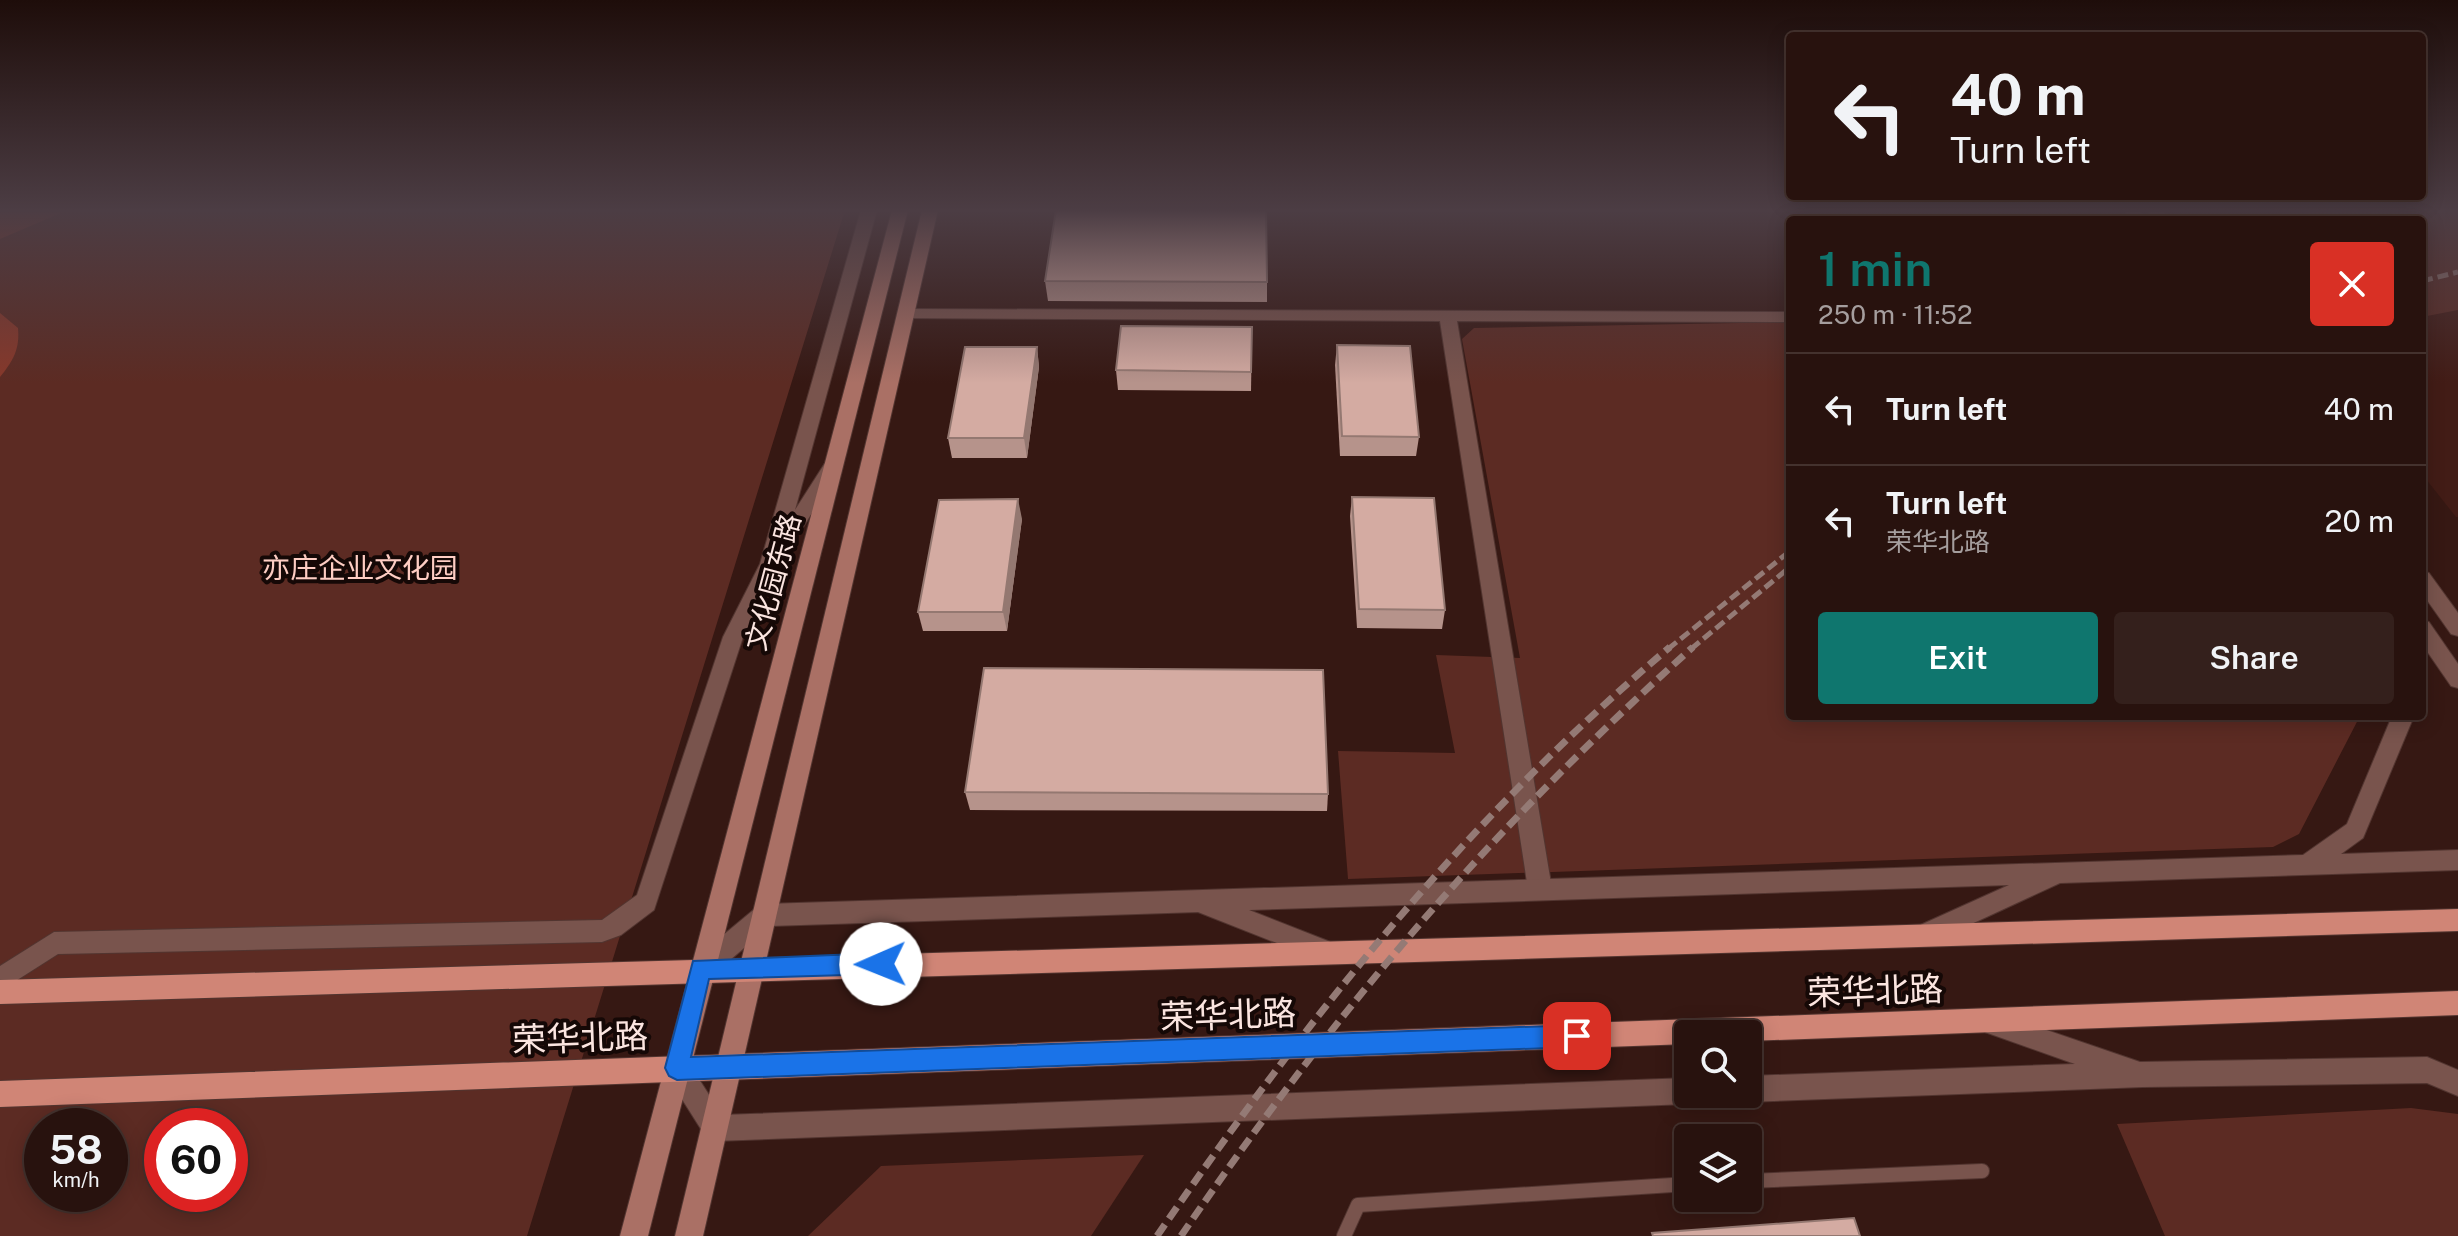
<!DOCTYPE html>
<html lang="en">
<head>
<meta charset="utf-8">
<style>
	:root { --surface:#28120e; --page:#34201c; --text:#f1f3f6; --muted:#a59e9e; --line:#44322e; --accent:#0f766e }
	body { margin:0; font-family:"Public Sans","Noto Sans SC",sans-serif; background:var(--page); color:var(--text); height:100vh; display:flex; flex-direction:column; font-size:30px; white-space:nowrap }
	* { box-sizing:border-box; margin:0 }
	p { font-size:26px; color:var(--muted) }
	.icon { flex:none; width:44px; height:44px; fill:none; stroke:currentColor; stroke-width:2; stroke-linecap:round; stroke-linejoin:round }
	.map { position:relative; flex:1; overflow:hidden }
	.drawer { position:absolute; left:1786px; top:216px; width:640px; height:504px; display:flex; flex-direction:column; background:var(--surface); border-radius:8px; box-shadow:0 4px 20px #0003,0 0 0 2px var(--line) }
	.drawer>* { flex:none }
	.top-card { position:absolute; left:1786px; top:32px; width:640px; height:168px; border-radius:8px; box-shadow:0 4px 20px #0003,0 0 0 2px var(--line); background:#28120e; color:var(--text); overflow:hidden }
	.buttons { position:absolute; left:1674px; top:1020px; display:grid; gap:16px }
	.buttons a { display:grid; place-items:center; width:88px; height:88px; border-radius:8px; background:var(--surface); box-shadow:0 4px 20px #0003,0 0 0 2px var(--line); font-size:40px }
	.speed { position:absolute; left:24px; top:1108px; display:flex; gap:16px; font-size:40px; font-weight:700; text-align:center }
	.speed>* { display:grid; place-content:center; width:104px; height:104px; border-radius:50%; background:var(--surface); box-shadow:0 4px 20px #0003,0 0 0 2px var(--line); line-height:1 }
	.speed small { font-size:20px; font-weight:400 }
	.speed .limit { border:12px solid #d22; background:#fff; color:#111 }
	.pin { position:absolute; display:grid; place-items:center; width:68px; height:68px; color:#fff; margin:-34px; border-radius:16px; box-shadow:0 4px 12px #0006 }
	.me { position:absolute; width:88px; margin:-44px; rotate:269deg; stroke-linejoin:round; filter:drop-shadow(0 0 6px #0008) }
	.turn { display:flex; align-items:center; gap:28px; height:168px; padding:0 32px; font-size:36px }
	.turn .icon { width:104px; height:104px; stroke-width:2.5 }
	.turn b { display:block; font-size:56px; line-height:68px }
	.round { display:grid; place-items:center; flex:none; width:84px; height:84px; border-radius:8px; background:var(--page) }
	.head { display:flex; align-items:center; justify-content:space-between; height:136px; padding:0 32px }
	h1 { font-size:48px; font-weight:600; line-height:60px; color:var(--accent) }
	.button { display:flex; gap:16px; margin-top:auto; padding:16px 32px }
	.button a { flex:1; height:92px; border-radius:8px; background:var(--accent); color:#fff; font-size:32px; font-weight:600; line-height:92px; text-align:center }
	.button a+a { background:var(--page); color:var(--text) }
	ul { padding:0; list-style:none }
	li { display:flex; align-items:center; gap:24px; height:112px; padding:0 32px; border-top:2px solid var(--line) }
	li div { flex:1 }
	li b { display:block; font-size:30px }
	li em { font-style:normal }
	.map>svg:first-child { display:block }
	.built { fill:#421c16 }
	.green { fill:#5c2b23; fill-rule:evenodd }
	.water { fill:#87382a }
	.lines { fill:none; stroke-linecap:round; stroke-linejoin:round }
	.service-casing { stroke:#523530; stroke-width:16 }
	.minor-casing { stroke:#523530; stroke-width:2 }
	.tertiary-casing { stroke:#523530; stroke-width:2 }
	.secondary-casing { stroke:#523530; stroke-width:2 }
	.primary-casing { stroke:#523530; stroke-width:2 }
	.service { stroke:#79544d; stroke-width:14 }
	.minor { fill:#79544d; fill-rule:evenodd }
	.tertiary { fill:#79544d; fill-rule:evenodd }
	.secondary { fill:#aa7065; fill-rule:evenodd }
	.primary { fill:#d08576; fill-rule:evenodd }
	.rail-far1 { stroke:#947a75; stroke-width:5; stroke-dasharray:11 5; stroke-linecap:butt }
	.rail { stroke:#947a75; stroke-width:7; stroke-dasharray:14 7; stroke-linecap:butt }
	.wall { fill:#b6938b }
	.shaded-wall { fill:#947871 }
	.building { fill:#d4aba2; stroke:#947871; stroke-width:2 }
	.route { fill:#1a73e8; stroke:#114b97; stroke-width:2 }
	.labels { text-anchor:middle; stroke-width:8; stroke-linejoin:round; paint-order:stroke }
	.park-label { font-size:28px; fill:#fecdc3; stroke:#150806 }
	.street-label { font-size:28px; fill:#fbe5e0; stroke:#150806 }
	.near-street-label { font-size:34px; fill:#fbe5e0; stroke:#150806 }
</style>
</head>
<body>
<div class="map">
<svg width="2458" height="1236" viewBox="0 0 2458 1236">
	<rect width="100%" height="100%" fill="#361813"/>
	<path class="built" d="M2458 304V517H2456L2422 474V314Z"/>
	<g class="green">
		<path d="M0 210H845L527 1236H0ZM42 1126H110V1194H42ZM162 1126H230V1194H162Z"/>
		<path d="M2361 210H2458V310L2422 317V220H2222L2223 216Z"/>
		<path d="M1790 322V716H2360L2299 834 2273 847 1348 879 1338 751 1455 753 1436 655 1520 658 1462 339 1474 328Z"/>
		<path d="M2411 1108 2458 1114V1236H2165L2117 1124Z"/>
		<path d="M1144 1155 1091 1236H808L881 1166Z"/>
	</g>
	<g class="water">
		<path d="M0 210H68L0 239Z"/>
		<path d="M0 313 18 328C20 349 13 361 0 377Z"/>
	</g>
	<g class="lines">
		<defs>
			<g id="service">
				<path d="M1748 1181 1982 1171"/>
				<path d="M1344 1236 1358 1205 1688 1184"/>
			</g>
			<path id="minor" d="M906 309 1790 312V322L1457 321 1552 889 1548 896 1540 899 1532 896 1528 889 1440 321 900 318 898 314Z"/>
			<g id="tertiary">
				<path d="M861 210H877L795 510 827 460 833 459 842 465 788 551 783 553 743 637 654 910 621 935 602 942 58 954 0 991V966L54 932 602 920 637 895 723 637 760 564Z"/>
				<path d="M2124 210H2139L2146 220H2130Z"/>
				<path d="M2147 210H2162L2169 220H2153Z"/>
				<path d="M2422 571 2429 573 2458 613V636L2451 634 2422 593Z"/>
				<path d="M2422 620 2429 622 2458 664V688L2451 686 2422 644Z"/>
				<path d="M2392 716H2414L2363 838 2341 854 2458 850V870L2060 883 1924 946 1916 943 1912 935 1916 927 2009 885 1249 910 1333 943 1337 951 1333 959 1325 962 1198 912 770 926 710 977 701 980 692 977 689 969 692 961 757 907 765 904 2303 855 2347 824Z"/>
				<path d="M1991 1011 2140 1062 2427 1057 2458 1070V1096L2427 1083 2143 1087 1748 1102 1737 1094H1748V1076L2075 1064 1982 1031 1979 1023 1982 1015Z"/>
				<path d="M677 1056 686 1059 722 1115 1688 1078V1094H1700L1697 1100 1688 1104 715 1141 706 1137 668 1077 664 1068 668 1059Z"/>
			</g>
			<g id="secondary">
				<path d="M892 210H908L648 1236H620Z"/>
				<path d="M922 210H938L703 1236H675Z"/>
			</g>
			<g id="primary">
				<path d="M2458 909V931L0 1004V980Z"/>
				<path d="M2458 991V1015L1748 1041V1034H1688V1044L0 1107V1081Z"/>
			</g>
		</defs>
		<use href="#service" class="service-casing"/>
		<use href="#minor" class="minor-casing"/>
		<use href="#tertiary" class="tertiary-casing"/>
		<use href="#secondary" class="secondary-casing"/>
		<use href="#primary" class="primary-casing"/>
		<use href="#service" class="service"/>
		<use href="#minor" class="minor"/>
		<use href="#tertiary" class="tertiary"/>
		<use href="#secondary" class="secondary"/>
		<use href="#primary" class="primary"/>
		<g class="rail-far1">
			<path d="M2422 281 2458 272"/>
			<path d="M1668 649 1790 551"/>
			<path d="M1691 649 1790 567"/>
		</g>
		<g class="rail">
			<path d="M1157 1236C1305 1020 1469 816 1670 647"/>
			<path d="M1181 1236C1334 1012 1491 828 1693 647"/>
		</g>
	</g>
	<g class="wall">
		<path d="M1045 281 1267 282V302L1048 301Z"/>
		<path d="M1252 327 1251 391 1118 390 1116 370Z"/>
		<path d="M1337 345 1419 437 1416 456H1340L1335 365Z"/>
		<path d="M1037 347 1039 367 1027 458H952L948 438Z"/>
		<path d="M1352 497 1445 610 1442 629 1357 628 1350 516Z"/>
		<path d="M1022 519 1007 631H923L918 612Z"/>
		<path d="M965 792 1328 794 1327 811 970 810Z"/>
	</g>
	<g class="shaded-wall">
		<path d="M1037 347 1039 367 1027 458 1024 438Z"/>
		<path d="M1018 499 1022 519 1007 631 1003 612Z"/>
	</g>
	<g class="building">
		<path d="M1056 210H1266L1267 282 1045 281Z"/>
		<path d="M1121 326 1252 327 1251 372 1116 370Z"/>
		<path d="M1337 345 1410 346 1419 437 1342 436Z"/>
		<path d="M965 347H1037L1024 438H948Z"/>
		<path d="M1352 497 1434 498 1445 610 1359 609Z"/>
		<path d="M1018 499 1003 612H918L939 500Z"/>
		<path d="M984 668 1323 670 1328 794 965 792Z"/>
		<path d="M1854 1218 1860 1236H1653L1652 1233Z"/>
	</g>
	<linearGradient id="sky" x2="0" y2="1"><stop stop-color="#1e0d0a"/><stop offset="0.55" stop-color="#4c3d44"/><stop offset="1" stop-color="#4c3d44" stop-opacity="0"/></linearGradient>
	<rect width="2458" height="383" fill="url(#sky)"/>
	<path class="route" d="M881 953 888 956 892 964 888 971 881 974 709 979 691 1057 1577 1025 1585 1028 1589 1036 1585 1044 1577 1047 677 1080 669 1076 665 1068 693 961Z"/>
	<g class="labels">
		<g class="park-label">
			<text x="360" y="578">亦庄企业文化园</text>
		</g>
		<g class="street-label">
			<text transform="translate(773 582) rotate(-75)" y="10">文化园东路</text>
		</g>
		<g class="near-street-label">
			<text transform="translate(1875 991) rotate(-2)" y="12">荣华北路</text>
			<text transform="translate(1228 1015) rotate(-2)" y="12">荣华北路</text>
			<text transform="translate(580 1038) rotate(-2)" y="12">荣华北路</text>
		</g>
	</g>
</svg>
<div class="buttons">
<a><svg class="icon" aria-label="search" viewBox="0 0 24 24"><circle cx="10" cy="10" r="6"/><path d="M15 15l6 6"/></svg></a>
<a><svg class="icon" aria-label="layers" viewBox="0 0 24 24"><path d="M12 4l9 5-9 5-9-5zM3 14l9 5 9-5"/></svg></a>
</div>
<div class="speed"><div>58<small>km/h</small></div><div class="limit">60</div></div>
<div class="pin" style="left:1577px;top:1036px;background:#d93025"><svg class="icon" aria-label="arrive" viewBox="0 0 24 24"><path d="M6 21V4h12l-3 4 3 4H6"/></svg></div>
<svg class="me" style="left:881px;top:964px" viewBox="-20 -20 40 40"><circle r="19" fill="#fff"/><path d="M0-13L10 11 0 6-10 11z" fill="#1a73e8"/></svg>
<div class="top-card">
<div class="turn"><svg class="icon" aria-label="left" viewBox="0 0 24 24"><path d="M17 20v-9H6M10 6l-5 5 5 5"/></svg><div><b>40 m</b>Turn left</div></div>
</div>
<section class="drawer">
<div class="head"><div><h1>1 min</h1><p>250 m · 11:52</p></div><a class="round" style="background:#d93025;color:#fff"><svg class="icon" aria-label="close" viewBox="0 0 24 24"><path d="M6 6l12 12M18 6L6 18"/></svg></a></div>
<ul>
<li><svg class="icon" aria-label="left" viewBox="0 0 24 24"><path d="M17 20v-9H6M10 6l-5 5 5 5"/></svg><div><b>Turn left</b></div><em>40 m</em></li>
<li><svg class="icon" aria-label="left" viewBox="0 0 24 24"><path d="M17 20v-9H6M10 6l-5 5 5 5"/></svg><div><b>Turn left</b><p>荣华北路</p></div><em>20 m</em></li>
</ul>
<div class="button"><a>Exit</a><a>Share</a></div>
</section>
</div>
</body>
</html>
